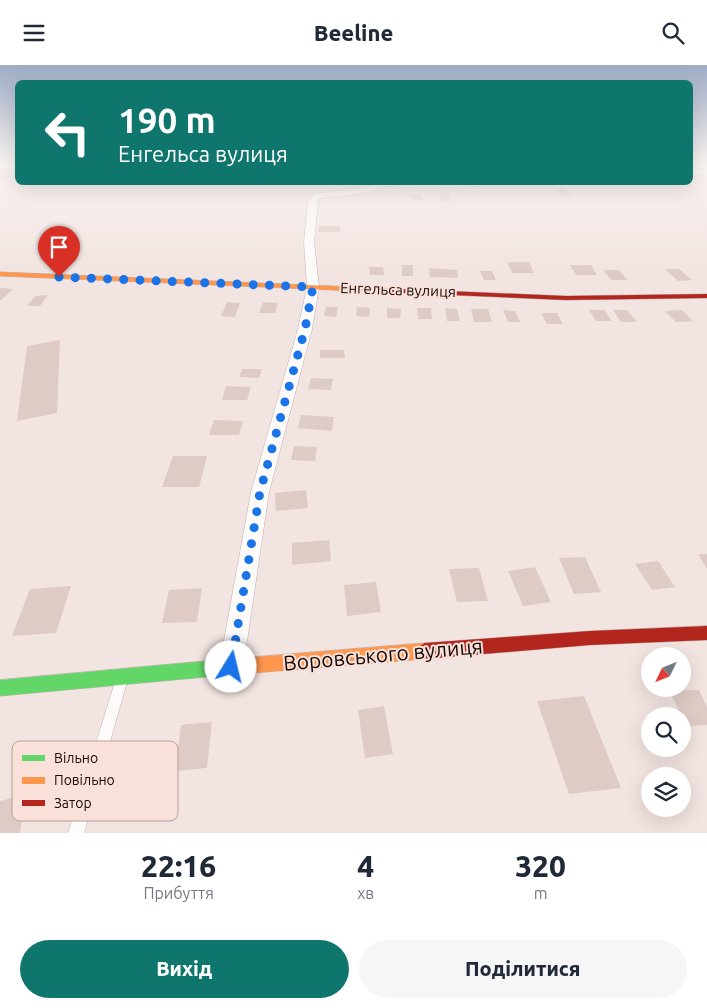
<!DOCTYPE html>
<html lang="uk">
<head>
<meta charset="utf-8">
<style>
	:root { --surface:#fff; --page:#f6f6f7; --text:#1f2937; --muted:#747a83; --accent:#0f766e }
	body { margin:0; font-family:Ubuntu,sans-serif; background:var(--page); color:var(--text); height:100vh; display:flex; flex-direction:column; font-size:19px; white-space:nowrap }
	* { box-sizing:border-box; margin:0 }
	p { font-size:16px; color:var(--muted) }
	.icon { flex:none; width:28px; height:28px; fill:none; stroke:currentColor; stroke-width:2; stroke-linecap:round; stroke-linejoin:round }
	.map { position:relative; height:768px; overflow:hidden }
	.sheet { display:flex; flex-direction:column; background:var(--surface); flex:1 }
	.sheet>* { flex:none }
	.banner { position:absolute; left:15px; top:15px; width:678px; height:105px; border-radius:8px; box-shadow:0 5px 20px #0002; background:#0f766e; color:#fff; overflow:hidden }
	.needle { width:32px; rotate:227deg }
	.controls { position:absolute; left:641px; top:582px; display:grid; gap:10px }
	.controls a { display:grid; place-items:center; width:50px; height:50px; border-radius:50%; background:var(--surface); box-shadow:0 5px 20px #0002; font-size:25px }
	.pin { position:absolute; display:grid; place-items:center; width:42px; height:42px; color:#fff; margin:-51px -21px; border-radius:50% 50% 50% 0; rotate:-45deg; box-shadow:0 0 5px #0007 }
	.pin .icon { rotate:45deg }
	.me { position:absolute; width:55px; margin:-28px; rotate:9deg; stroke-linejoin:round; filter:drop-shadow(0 0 4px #0008) }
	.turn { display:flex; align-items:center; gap:18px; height:105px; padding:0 20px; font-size:22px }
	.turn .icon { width:65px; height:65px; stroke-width:2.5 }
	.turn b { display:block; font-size:35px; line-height:42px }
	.eta { display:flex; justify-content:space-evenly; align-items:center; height:85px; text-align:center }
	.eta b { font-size:30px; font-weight:800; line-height:35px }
	.primary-button { display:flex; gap:10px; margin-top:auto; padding:10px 20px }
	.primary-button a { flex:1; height:58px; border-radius:30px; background:var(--accent); color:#fff; font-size:20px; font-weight:800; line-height:58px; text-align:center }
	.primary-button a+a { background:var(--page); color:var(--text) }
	header { display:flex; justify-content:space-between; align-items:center; height:65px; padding:0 20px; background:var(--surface); font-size:22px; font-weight:800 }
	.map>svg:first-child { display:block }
	.building { fill:#decbc6 }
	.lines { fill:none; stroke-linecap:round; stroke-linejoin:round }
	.lane-casing { stroke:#beb1ad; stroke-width:1 }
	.street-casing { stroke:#beb1ad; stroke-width:1 }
	.fast-casing { stroke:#beb1ad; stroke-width:1 }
	.slow-casing { stroke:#beb1ad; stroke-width:1 }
	.jam-casing { stroke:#beb1ad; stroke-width:1 }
	.lane { fill:#fdfbfa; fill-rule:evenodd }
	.street { fill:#fdfbfa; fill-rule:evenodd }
	.fast { fill:#63d668; fill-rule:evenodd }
	.slow { fill:#ff974d; fill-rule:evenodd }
	.jam { fill:#b3261e; fill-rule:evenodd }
	.route { stroke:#1a73e8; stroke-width:9; stroke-dasharray:0 16.2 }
	.labels { text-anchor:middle; stroke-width:4; stroke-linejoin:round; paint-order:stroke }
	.far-street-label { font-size:15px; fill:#160906; stroke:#f9e1d9 }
	.near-street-label { font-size:21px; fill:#160906; stroke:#f9e1d9 }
	.key { fill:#f9e1d9; stroke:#b5a09a; stroke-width:1 }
	.key-label { font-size:14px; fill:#160906 }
</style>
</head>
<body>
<header><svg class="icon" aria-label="menu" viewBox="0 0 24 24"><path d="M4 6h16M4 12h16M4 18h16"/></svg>Beeline<svg class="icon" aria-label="search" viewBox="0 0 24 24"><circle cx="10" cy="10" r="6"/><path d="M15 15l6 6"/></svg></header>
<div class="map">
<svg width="707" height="768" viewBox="0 0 707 768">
	<rect width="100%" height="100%" fill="#f2e4e0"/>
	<g class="building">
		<path d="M0 100H16L9 114 0 115Z"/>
		<path d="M554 123H562L572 129 564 130Z"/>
		<path d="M439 128H448L450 136H441Z"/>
		<path d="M420 129 423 135H413L410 130Z"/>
		<path d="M319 161H340V167H318Z"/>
		<path d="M507 197H529L534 208H512Z"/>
		<rect x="402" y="200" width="11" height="11"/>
		<path d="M570 200H591L597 210H576Z"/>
		<path d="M369 202H383L384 210H370Z"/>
		<path d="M429 203 457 205 458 213 430 212Z"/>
		<path d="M665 204H679L692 215 678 216Z"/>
		<path d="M603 205H619L628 215H611Z"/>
		<path d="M480 206H492L496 215H484Z"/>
		<path d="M0 223 13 224 0 236Z"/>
		<path d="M48 230 40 241H27L35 231Z"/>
		<path d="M227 237 240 238 235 252 221 251Z"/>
		<path d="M263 237 278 238 275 248H259Z"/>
		<path d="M326 242H338L336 252 324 251Z"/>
		<path d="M357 242 370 243 369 252 356 251Z"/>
		<path d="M387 243 401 244 400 253H387Z"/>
		<path d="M417 243H431L432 254H418Z"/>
		<path d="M445 243 457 244 460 256H447Z"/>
		<path d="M471 244H488L492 257H474Z"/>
		<path d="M503 245 515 246 520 257H508Z"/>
		<path d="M589 245H604L612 256H596Z"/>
		<path d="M613 245H627L637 257H621Z"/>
		<path d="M682 245 693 256 676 257 665 246Z"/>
		<path d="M541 248H557L563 259H547Z"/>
		<path d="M60 275 57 348 17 356 27 281Z"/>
		<path d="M320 285H344L345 293H320Z"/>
		<path d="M242 304H262L259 313 239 312Z"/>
		<path d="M311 313 333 314 331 325 308 324Z"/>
		<path d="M226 321 251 322 247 335H222Z"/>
		<path d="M301 350 334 352 332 366 298 363Z"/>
		<path d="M214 355 243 356 239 370H209Z"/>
		<path d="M294 381 317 382 315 396 291 395Z"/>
		<path d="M173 391H207L199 422H162Z"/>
		<path d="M306 425 308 443 276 446 275 428Z"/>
		<path d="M329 475 331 496 292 500V478Z"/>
		<path d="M698 489H707V504Z"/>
		<path d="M585 492 601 527 574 529 559 493Z"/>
		<path d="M658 496 675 522 652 525 635 499Z"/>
		<path d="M535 502 551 537 523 541 508 506Z"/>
		<path d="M479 503 488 536 457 537 449 504Z"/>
		<path d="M376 517 381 547 347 551 344 520Z"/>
		<path d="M71 521 56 568 12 571 30 524Z"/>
		<path d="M202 523 197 557 162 558 169 525Z"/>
		<path d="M699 625 707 642V660L686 661 670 626Z"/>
		<path d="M584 631 621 723 569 729 537 636Z"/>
		<path d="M384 641 393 689 365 693 358 645Z"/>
		<path d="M212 657 207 703 175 706 181 660Z"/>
		<path d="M26 729 20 768H0V736Z"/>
	</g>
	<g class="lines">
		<defs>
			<path id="lane" d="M121 611 125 613 127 617 84 768H68L115 617 117 613Z"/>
			<g id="street">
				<path d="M690 105H707V109L690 111Z"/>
				<path d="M370 118H483L479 121 425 123 385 121 366 128 320 133 318 136 314 177 319 222 312 264 269 427 243 603 240 612 231 615 222 612 219 603 251 427 298 264 307 222 304 177 308 136 314 129 365 122 372 120Z"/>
			</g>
			<path id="fast" d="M228 594 234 596 236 602 234 608 228 610 0 631V615Z"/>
			<g id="slow">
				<path d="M0 207 380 223 384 225 380 227 0 211Z"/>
				<path d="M425 578 430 581 433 586 430 591 425 594 228 610 222 608 220 602 222 596 228 594Z"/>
			</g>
			<g id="jam">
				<path d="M377 223 566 231 707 229V233L566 235 380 227 376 225Z"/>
				<path d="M707 561V575L590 580 425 594 420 591 417 586 420 581 425 578 590 566Z"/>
			</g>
		</defs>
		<use href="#lane" class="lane-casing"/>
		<use href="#street" class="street-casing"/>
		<use href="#fast" class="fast-casing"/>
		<use href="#slow" class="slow-casing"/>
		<use href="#jam" class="jam-casing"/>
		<use href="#lane" class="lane"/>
		<use href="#street" class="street"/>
		<use href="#fast" class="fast"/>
		<use href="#slow" class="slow"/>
		<use href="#jam" class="jam"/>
	</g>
	<linearGradient id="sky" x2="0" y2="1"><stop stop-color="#9eacc5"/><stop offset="0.48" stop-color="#f9f3f1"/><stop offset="1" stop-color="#f9f3f1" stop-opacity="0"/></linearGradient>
	<rect width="707" height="207" fill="url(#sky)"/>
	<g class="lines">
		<path class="route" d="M59 212 313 222 305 264 260 427 231 602"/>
	</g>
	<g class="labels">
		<g class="far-street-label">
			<text transform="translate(398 225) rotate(2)" y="5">Енгельса вулиця</text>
		</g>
		<g class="near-street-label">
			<text transform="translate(383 590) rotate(-5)" y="7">Воровського вулиця</text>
		</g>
	</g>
	<rect x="12" y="676" width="166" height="80" rx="8" class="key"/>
	<rect x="22" y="690" width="23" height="6" fill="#63d668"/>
	<rect x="22" y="712" width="23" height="7" fill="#ff974d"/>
	<rect x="22" y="735" width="23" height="6" fill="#b3261e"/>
	<g class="key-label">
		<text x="54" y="698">Вільно</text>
		<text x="54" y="720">Повільно</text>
		<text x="54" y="743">Затор</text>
	</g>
</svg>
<div class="controls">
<a><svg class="needle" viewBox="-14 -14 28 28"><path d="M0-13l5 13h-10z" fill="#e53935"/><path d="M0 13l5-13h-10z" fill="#747a83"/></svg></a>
<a><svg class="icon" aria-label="search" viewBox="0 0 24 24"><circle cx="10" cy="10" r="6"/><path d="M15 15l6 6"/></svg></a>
<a><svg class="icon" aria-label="layers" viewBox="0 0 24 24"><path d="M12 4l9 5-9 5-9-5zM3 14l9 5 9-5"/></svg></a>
</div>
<div class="pin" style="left:59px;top:212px;background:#d93025"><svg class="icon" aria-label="arrive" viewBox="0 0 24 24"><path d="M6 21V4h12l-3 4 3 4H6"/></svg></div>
<svg class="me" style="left:231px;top:602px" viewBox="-20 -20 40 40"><circle r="19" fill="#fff"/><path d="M0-13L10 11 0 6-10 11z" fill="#1a73e8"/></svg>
<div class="banner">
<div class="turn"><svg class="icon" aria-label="left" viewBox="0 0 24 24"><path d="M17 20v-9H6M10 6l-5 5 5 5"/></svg><div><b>190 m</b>Енгельса вулиця</div></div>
</div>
</div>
<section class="sheet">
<div class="eta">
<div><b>22:16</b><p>Прибуття</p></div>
<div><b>4</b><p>хв</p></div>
<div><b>320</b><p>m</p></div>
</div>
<div class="primary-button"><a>Вихід</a><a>Поділитися</a></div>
</section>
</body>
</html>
